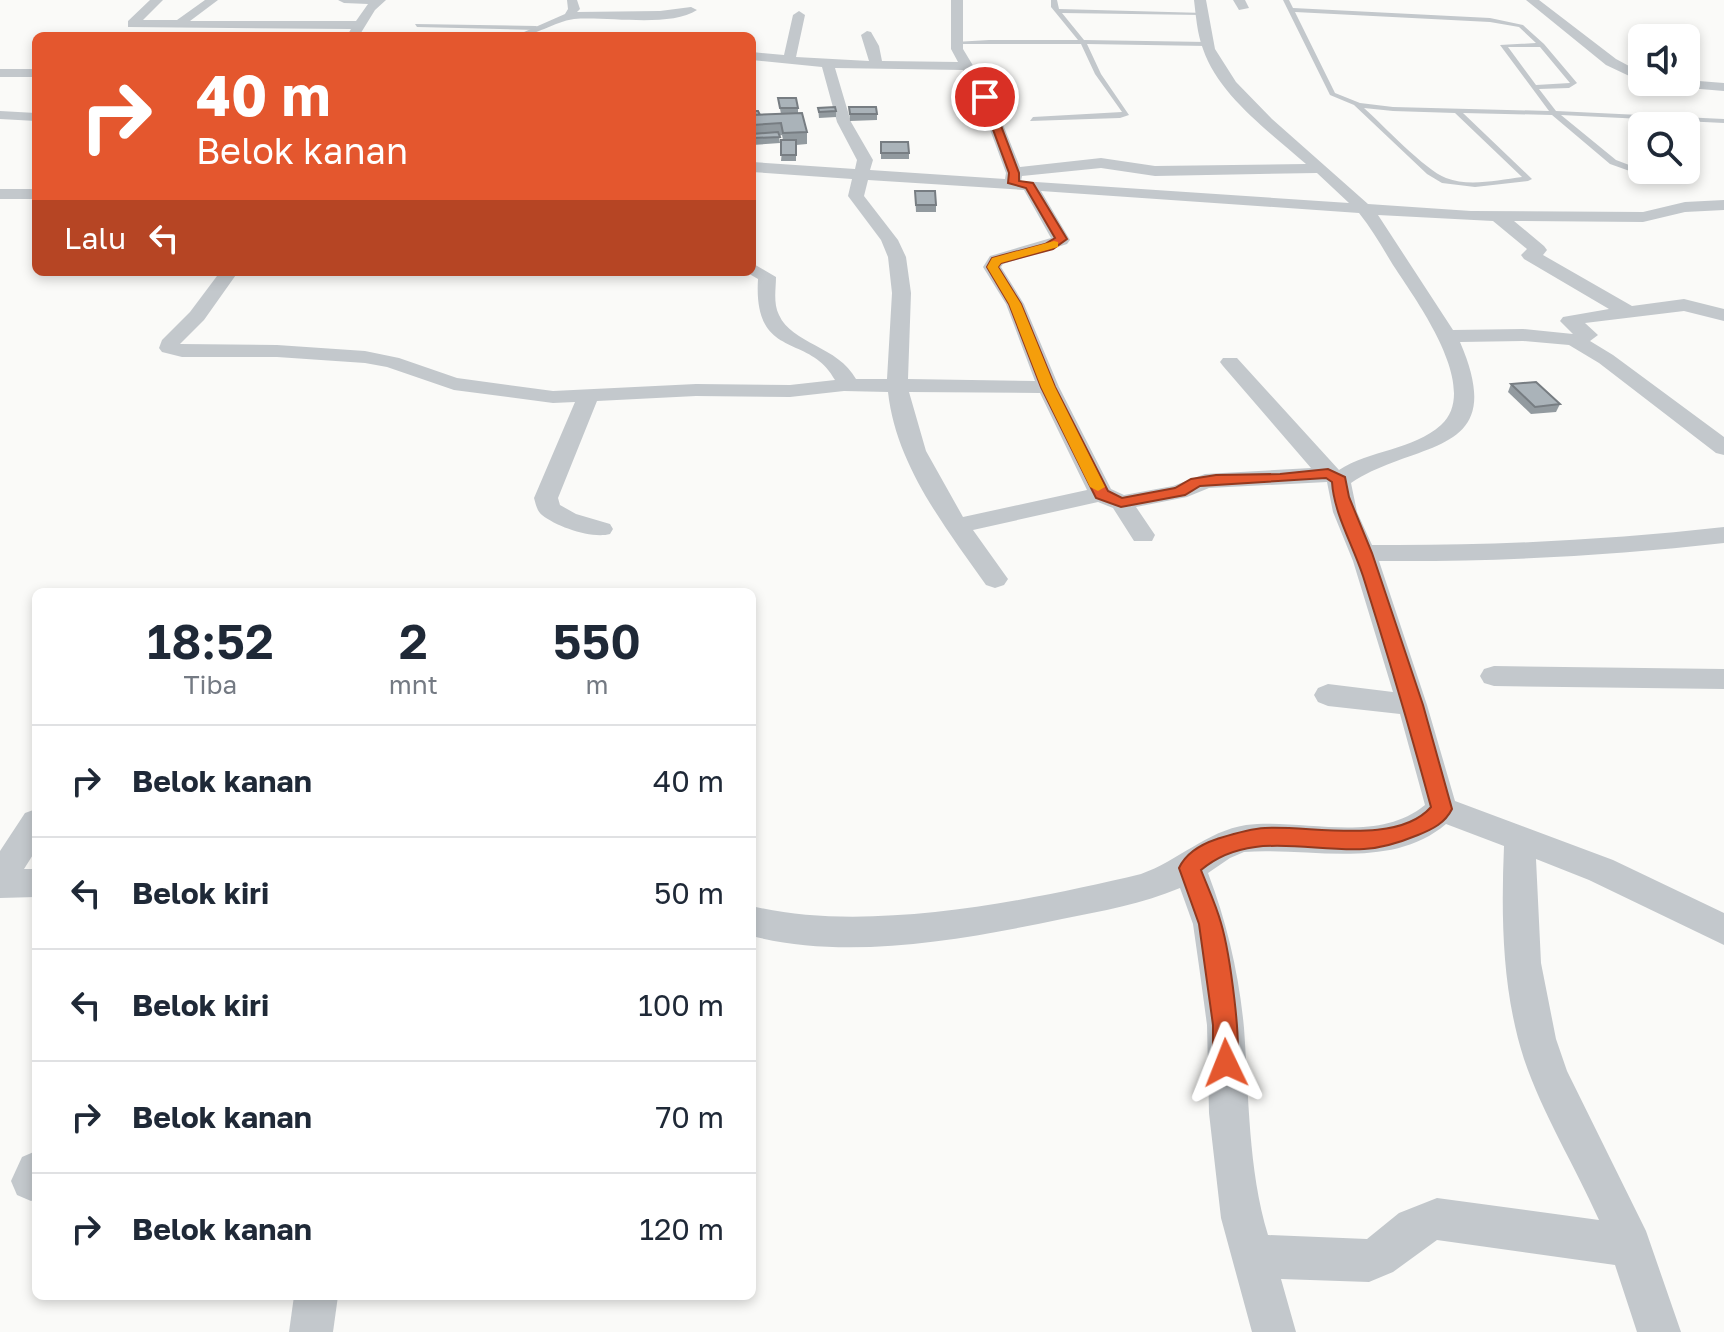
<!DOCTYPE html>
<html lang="id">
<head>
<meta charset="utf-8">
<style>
	:root { --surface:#fff; --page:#f6f6f7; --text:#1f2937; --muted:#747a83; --line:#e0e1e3 }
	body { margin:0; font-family:"Golos Text",sans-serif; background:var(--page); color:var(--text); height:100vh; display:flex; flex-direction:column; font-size:30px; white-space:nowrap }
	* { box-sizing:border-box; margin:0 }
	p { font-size:26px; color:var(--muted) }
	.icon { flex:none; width:44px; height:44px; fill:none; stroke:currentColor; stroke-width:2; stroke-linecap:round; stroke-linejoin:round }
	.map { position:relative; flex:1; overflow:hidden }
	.details { position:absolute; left:32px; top:588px; width:724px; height:712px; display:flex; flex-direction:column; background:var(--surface); border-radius:12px; box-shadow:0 4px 12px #0003 }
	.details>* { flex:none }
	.top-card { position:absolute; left:32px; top:32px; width:724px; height:244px; border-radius:12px; box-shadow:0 4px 12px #0003; background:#e4572e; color:#fff; overflow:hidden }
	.fabs { position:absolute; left:1628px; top:24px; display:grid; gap:16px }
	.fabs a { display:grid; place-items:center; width:72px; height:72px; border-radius:12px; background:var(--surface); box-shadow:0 4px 12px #0003; font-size:40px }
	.pin { position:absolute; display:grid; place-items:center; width:68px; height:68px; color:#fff; margin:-34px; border:4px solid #fff; border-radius:50%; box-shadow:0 2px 8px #0007 }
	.me { position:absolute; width:88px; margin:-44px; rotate:358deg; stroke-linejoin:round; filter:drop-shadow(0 0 6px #0008) }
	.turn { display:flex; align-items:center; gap:28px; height:168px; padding:0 32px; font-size:36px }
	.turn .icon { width:104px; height:104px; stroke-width:2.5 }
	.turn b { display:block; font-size:56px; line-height:68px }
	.then { display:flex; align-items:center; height:76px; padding:0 32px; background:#0003; gap:16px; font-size:30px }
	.eta { display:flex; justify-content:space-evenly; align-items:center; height:136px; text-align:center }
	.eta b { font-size:48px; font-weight:600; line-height:56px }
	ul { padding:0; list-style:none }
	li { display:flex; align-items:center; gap:24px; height:112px; padding:0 32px; border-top:2px solid var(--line) }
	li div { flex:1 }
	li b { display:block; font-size:30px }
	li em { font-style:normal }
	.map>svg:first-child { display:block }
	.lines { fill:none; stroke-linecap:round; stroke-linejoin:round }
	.lane { fill:#c3c8cc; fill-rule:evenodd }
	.street { fill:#c3c8cc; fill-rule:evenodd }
	.wall { fill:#929a9f }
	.building { fill:#aab3b9; stroke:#777d82; stroke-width:2 }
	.route { fill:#e4572e; stroke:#94391e; stroke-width:2 }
	.slow { fill:#f59e0b }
</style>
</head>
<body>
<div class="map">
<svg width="1724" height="1332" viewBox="0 0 1724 1332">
	<rect width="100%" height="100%" fill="#fafaf8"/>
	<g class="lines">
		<g class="lane">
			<path d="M1051 0H1057L1059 9 1205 13 1202 15 1062 13 1084 40 1207 42 1210 44 1207 46 1087 44 1101 74 1129 115 1120 118 1030 121 1033 117 1122 112 1095 74 1081 44H958L955 42 989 40H1078L1051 7Z"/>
			<path d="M1283 0H1289L1293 8 1490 18 1523 25 1544 44 1577 83 1569 88 1539 89 1556 111 1724 119V123L1561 115 1616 160 1658 176 1659 178 1655 180 1610 164 1552 115 1463 113 1532 179 1528 181 1475 187 1442 183 1427 174 1354 105 1330 95ZM1295 12 1490 22 1519 27 1536 43 1500 45 1549 111 1393 107 1360 103 1335 93ZM1508 47H1540L1570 83 1536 85ZM1364 108 1393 111 1455 113 1522 177C1498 180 1469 187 1446 178 1425 170 1383 125 1364 108Z"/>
			<path d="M415 24 536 26 539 28 536 30 417 27Z"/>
		</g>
		<g class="street">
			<path d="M150 0H163L143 20H177L205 0H218L190 21H356L368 4 344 3 338 0H386L375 10 359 36H347L351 29 128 27V21Z"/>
			<path d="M567 0H577L580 9 577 12 660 11 691 7 697 10C670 28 607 16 574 19 553 22 537 36 515 36L565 14 568 9Z"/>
			<path d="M951 0H963V49L992 97 1020 167 1101 158 1155 166 1306 164C1270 132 1219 96 1203 49 1197 33 1196 16 1194 0H1206L1215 49 1236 82 1272 119 1368 204 1471 211 1643 212 1685 202 1724 200V210L1685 212 1643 222 1514 221 1544 246 1547 250 1543 255 1632 306 1684 299 1724 309V321L1684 311 1585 323 1598 335 1590 341 1613 355 1724 437V455L1716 453 1599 363 1569 345 1523 341 1460 342C1510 458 1418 439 1351 483L1357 512 1372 545C1491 546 1606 540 1724 527V543C1609 556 1495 562 1379 561L1427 705 1455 801 1613 860 1724 913V945L1589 880 1536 859 1541 963 1556 1039 1567 1071 1646 1231 1681 1332H1637L1615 1265 1437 1240 1393 1272 1369 1282 1281 1279 1296 1332H1252L1221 1218 1209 1113 1207 1025 1199 966 1193 924 1180 888C1142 904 1102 911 1062 919 966 939 849 961 752 936V906C866 934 1028 901 1141 874 1178 861 1207 831 1246 825 1304 818 1376 845 1425 805L1400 714 1328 706 1318 702 1314 695 1318 688 1328 684 1393 692 1353 561 1333 512 1327 482 1209 488 1187 497 1136 507 1155 535 1152 541H1134L1113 508 1098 502 973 530 1008 579 1004 585 995 588 986 585C945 527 896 465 888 392L844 391 790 397 696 396 597 401 558 498 560 505 576 514 610 524 613 529 610 534C592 539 557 527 542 515 537 511 536 505 534 498L575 402 553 403 454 390 387 367 365 363 277 357H182L162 352 159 348 162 340 190 312 220 272H238L204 320 180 344 277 345 365 351 399 358 457 378 553 391 696 384 790 385 835 380C810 332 753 362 758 279L746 272H752V263L776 277C776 289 773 303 779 315 792 344 838 346 856 379H887L892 293 888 257 881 240 848 196 852 179 752 172V162L855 169 857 160 837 122 822 67 752 60V52L784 55 793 15 799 11 805 15 796 57 869 61 861 35 867 31 871 32 879 46 882 61 958 62 951 49ZM835 68 963 70 978 97 1006 173 1005 179 870 170 873 160 851 122ZM1101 168 1155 176 1317 173 1349 203 1021 181 1022 176ZM868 180 1024 190 1051 238 990 256 983 267 1006 304 1035 381 908 379 911 293 906 257 898 240 864 196ZM1041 191 1359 213C1372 229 1382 247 1393 265 1415 299 1482 388 1441 425 1413 450 1370 450 1339 470L1237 358H1223L1220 362 1223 366 1311 468 1205 474 1173 486 1124 495 1111 489 1059 387 1024 304 1001 267 1003 264 1067 244 1070 240ZM1378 215 1493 221 1527 249 1521 255 1524 259 1609 309 1563 317 1560 321 1573 334 1523 329 1453 330ZM909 392 1040 393 1087 490 963 517 926 451ZM1446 824 1504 846C1501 917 1502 991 1524 1059 1543 1115 1575 1166 1599 1220L1437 1198 1399 1213 1367 1239 1268 1235C1248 1169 1249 1096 1244 1028 1239 974 1227 923 1208 873L1230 858 1244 852C1310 847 1391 871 1446 824Z"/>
			<path d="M1233 0H1245L1249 8 1239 10Z"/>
			<path d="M1526 0H1539L1616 59 1642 73V82L1606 65Z"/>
			<rect x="0" y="69" width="36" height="8"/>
			<path d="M1686 80 1724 83V91L1664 86 1657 82Z"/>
			<path d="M0 111 36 113V121L0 119Z"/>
			<rect x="0" y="189" width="36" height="10"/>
			<path d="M1494 666 1724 669V689L1494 686 1484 683 1480 676 1484 669Z"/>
			<path d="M36 809V850L24 869H36V897L0 898V851L25 813Z"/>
			<path d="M36 1151V1199L31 1201 17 1195 11 1181 22 1157Z"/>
			<path d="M294 1296H338L333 1332H289Z"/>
		</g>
	</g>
	<g class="wall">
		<path d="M778 98 798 108V113L807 132V144L796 145V161H781L783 140 782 135 779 136 780 143 752 145V111L760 115 781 114Z"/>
		<path d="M849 107 877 114V120L850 121Z"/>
		<path d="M818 108 836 111V117L819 118Z"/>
		<path d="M881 142 909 153V159H881Z"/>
		<path d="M915 191 936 205V212H916Z"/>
		<path d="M1511 384 1560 404 1556 412 1531 414 1508 392Z"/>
	</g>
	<g class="building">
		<path d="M778 98H796L798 108H780Z"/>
		<path d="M835 107 836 111 819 112 818 108Z"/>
		<path d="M849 107H876L877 114H850Z"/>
		<path d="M752 111H758L760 115H752Z"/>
		<path d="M802 113 807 132 783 133 781 123 752 125V115Z"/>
		<path d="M778 132 780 137 752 138V134Z"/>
		<rect x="781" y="140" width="15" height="15"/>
		<path d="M881 142H908L909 153H881Z"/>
		<path d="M915 191H935L936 205H916Z"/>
		<path d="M1536 382 1560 404 1535 407 1511 384Z"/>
	</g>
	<path class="route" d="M985 94 990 97 1019 173V181L1033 183 1067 239 1053 249 1001 263 998 267 1021 304 1055 387 1108 491 1122 498 1175 488 1191 479 1216 475 1280 474 1328 469 1345 477 1349 497 1372 553 1423 705 1452 809C1445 823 1433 829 1418 835 1401 842 1383 848 1364 849 1308 852 1248 830 1201 870 1208 888 1216 905 1221 923 1229 950 1244 1049 1235 1072L1226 1075 1217 1072 1213 1063V1025L1199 924 1179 868C1186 853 1202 844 1217 839 1233 834 1248 829 1265 828 1310 825 1397 846 1431 807 1410 729 1387 652 1363 576 1353 545 1334 514 1332 482L1326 478 1200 486 1185 495 1121 507 1096 498 1041 387 1009 304 987 267 992 258 1045 244 1055 238 1026 188 1008 183 1009 173 981 97Z"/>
	<path class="slow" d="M1054 241 1058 242V247L1001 263 998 267 1021 304 1055 387 1105 487 1098 491 1090 487 1041 387 1009 304 987 267 992 258Z"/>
</svg>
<div class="fabs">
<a><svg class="icon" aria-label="sound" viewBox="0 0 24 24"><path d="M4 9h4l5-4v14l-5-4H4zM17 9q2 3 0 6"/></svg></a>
<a><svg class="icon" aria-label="search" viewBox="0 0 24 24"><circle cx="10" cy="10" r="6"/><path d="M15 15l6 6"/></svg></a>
</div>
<div class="pin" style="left:985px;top:97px;background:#d93025"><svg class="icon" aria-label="arrive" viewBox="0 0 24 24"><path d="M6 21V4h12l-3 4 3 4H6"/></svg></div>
<svg class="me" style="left:1226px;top:1063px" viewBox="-20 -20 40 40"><path d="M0-17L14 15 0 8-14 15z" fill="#e4572e" stroke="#fff" stroke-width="4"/></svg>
<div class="top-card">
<div class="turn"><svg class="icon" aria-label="right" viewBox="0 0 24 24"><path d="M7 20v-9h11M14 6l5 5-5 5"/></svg><div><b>40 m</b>Belok kanan</div></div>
<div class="then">Lalu<svg class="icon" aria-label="left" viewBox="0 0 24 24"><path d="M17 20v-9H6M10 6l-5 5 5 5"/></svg></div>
</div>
<section class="details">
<div class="eta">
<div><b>18:52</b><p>Tiba</p></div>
<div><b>2</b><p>mnt</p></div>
<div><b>550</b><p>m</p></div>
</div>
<ul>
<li><svg class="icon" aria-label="right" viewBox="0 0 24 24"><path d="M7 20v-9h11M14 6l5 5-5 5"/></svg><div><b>Belok kanan</b></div><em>40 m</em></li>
<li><svg class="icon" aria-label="left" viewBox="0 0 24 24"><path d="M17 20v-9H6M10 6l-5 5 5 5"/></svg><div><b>Belok kiri</b></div><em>50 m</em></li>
<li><svg class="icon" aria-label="left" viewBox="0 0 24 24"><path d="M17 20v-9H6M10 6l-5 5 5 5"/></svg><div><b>Belok kiri</b></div><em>100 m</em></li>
<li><svg class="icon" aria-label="right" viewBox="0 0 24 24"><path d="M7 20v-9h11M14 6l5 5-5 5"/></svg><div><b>Belok kanan</b></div><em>70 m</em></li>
<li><svg class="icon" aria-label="right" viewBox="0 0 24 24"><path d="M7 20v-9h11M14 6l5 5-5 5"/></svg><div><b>Belok kanan</b></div><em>120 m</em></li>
</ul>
</section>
</div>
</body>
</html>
